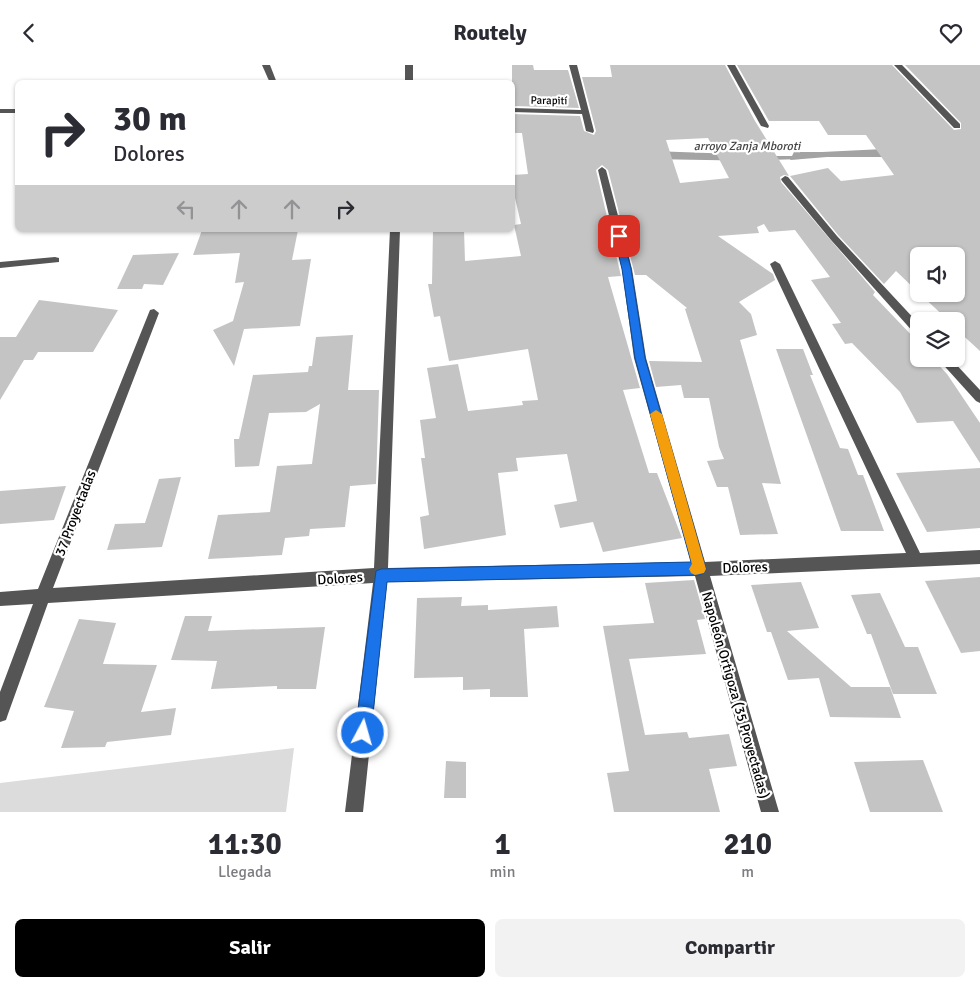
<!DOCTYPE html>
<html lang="es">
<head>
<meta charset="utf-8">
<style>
	:root { --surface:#fff; --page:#f2f2f3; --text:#2b2b33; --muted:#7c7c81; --accent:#000 }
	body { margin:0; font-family:Signika,sans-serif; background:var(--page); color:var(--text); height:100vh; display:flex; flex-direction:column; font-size:19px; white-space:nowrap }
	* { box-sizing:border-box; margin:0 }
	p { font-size:16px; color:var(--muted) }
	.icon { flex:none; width:28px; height:28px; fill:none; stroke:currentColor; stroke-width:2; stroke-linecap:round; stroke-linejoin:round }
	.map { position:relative; height:747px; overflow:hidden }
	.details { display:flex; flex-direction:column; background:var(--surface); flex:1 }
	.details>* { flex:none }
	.banner { position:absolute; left:15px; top:15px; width:500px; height:152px; border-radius:8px; box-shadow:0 1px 4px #0004; background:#fff; color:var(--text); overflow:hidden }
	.fabs { position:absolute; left:910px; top:182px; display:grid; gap:10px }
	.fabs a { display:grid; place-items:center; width:55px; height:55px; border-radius:8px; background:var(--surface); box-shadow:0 1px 4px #0004; font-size:25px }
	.pin { position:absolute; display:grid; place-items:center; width:42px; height:42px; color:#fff; margin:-21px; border-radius:10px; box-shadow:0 2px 8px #0006 }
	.me { position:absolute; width:55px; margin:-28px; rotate:6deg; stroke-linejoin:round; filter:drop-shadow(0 0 4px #0008) }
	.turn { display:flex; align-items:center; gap:18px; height:105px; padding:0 15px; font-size:22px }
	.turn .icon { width:65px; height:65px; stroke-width:2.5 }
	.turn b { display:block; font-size:35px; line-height:42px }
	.lanes { display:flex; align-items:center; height:48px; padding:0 15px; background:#0003; justify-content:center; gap:25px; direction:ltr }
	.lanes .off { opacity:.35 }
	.eta { display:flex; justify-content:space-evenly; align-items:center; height:85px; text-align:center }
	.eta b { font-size:30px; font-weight:800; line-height:35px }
	.cta { display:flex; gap:10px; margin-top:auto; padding:10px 15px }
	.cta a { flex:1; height:58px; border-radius:8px; background:var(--accent); color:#fff; font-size:20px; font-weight:800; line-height:58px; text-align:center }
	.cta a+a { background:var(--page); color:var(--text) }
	header { display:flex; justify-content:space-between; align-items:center; height:65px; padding:0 15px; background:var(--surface); font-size:22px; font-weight:800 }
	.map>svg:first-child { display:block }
	.green { fill:#dcdcdc }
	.water { fill:#a3a3a3 }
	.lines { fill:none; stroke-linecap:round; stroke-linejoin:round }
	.stream { fill:#a3a3a3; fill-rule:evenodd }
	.building { fill:#c4c4c4; fill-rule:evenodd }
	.minor { fill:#555; fill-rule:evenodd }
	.route { fill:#1a73e8; stroke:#114b97 }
	.slow { fill:#f59e0b }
	.labels { text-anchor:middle; stroke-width:4.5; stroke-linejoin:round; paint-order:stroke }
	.far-street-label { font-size:11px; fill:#000; stroke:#fff }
	.far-water-label { font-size:12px; font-style:italic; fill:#444; stroke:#fff }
	.street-label { font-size:14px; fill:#000; stroke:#fff }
</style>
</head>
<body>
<header><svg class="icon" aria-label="back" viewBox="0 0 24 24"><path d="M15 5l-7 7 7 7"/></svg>Routely<svg class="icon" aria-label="heart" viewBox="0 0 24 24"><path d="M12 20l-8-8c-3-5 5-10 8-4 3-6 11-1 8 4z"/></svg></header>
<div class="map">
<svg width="980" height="747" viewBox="0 0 980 747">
	<rect width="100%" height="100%" fill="#fff"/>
	<path class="green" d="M294 683 286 747H0V718Z"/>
	<g class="water">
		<path d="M904 83 939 86 881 92H827L790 95 794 87H822Z"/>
		<path d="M652 86 767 90 763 96 649 94Z"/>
	</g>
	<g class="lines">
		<path class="stream" d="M799 91 802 93 801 94 768 95 765 93 768 91Z"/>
	</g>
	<g class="building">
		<path d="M512 0H533L534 5H568L579 43 512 41Z"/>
		<path d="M610 0H725L755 56 789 111 784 110 780 112 781 117 875 227 873 230 919 278V294H933L947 309 980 358V398L953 356 917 358 900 327 852 278 845 279 832 259 841 258 811 215 830 212 795 165 769 167 764 159 757 162 759 168 718 171 773 209 775 215 739 237 751 249 757 270 740 275 781 419 762 418 778 469 740 470 728 422H717L707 396 724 394 719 382 709 333H684L681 320 656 322 649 296 702 297 685 244 687 243 646 210H635L608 105 602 100 596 105 621 211 608 212 640 323 623 325 649 408H657L682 473 603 487 593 457 560 463 554 440 577 436 567 389 516 393 518 406 498 408 506 470 424 484 420 452 429 450 421 393H425L420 355 436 353 427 303 458 299 468 346 523 340 522 336 538 335 528 284 449 296 440 251 434 252 428 219H432L433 165H464L465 196 521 191 514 160 521 159 512 120V110L528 109 522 68H512V49L580 51 584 66 594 70 596 66 582 12H612ZM708 73 729 113 680 118 666 75Z"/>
		<path d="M737 0H892L954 65 961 64V58L905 0H980V286L956 264V256H949L920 229H956V191H919V228L896 206 884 219 838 170 790 111 828 103 841 116 894 110 866 70H828L819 56H769Z"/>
		<path d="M202 165H298L292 195 311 194 300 261 244 264 234 301 213 265 233 256 244 217 235 218 240 188 193 190Z"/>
		<path d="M179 188 163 220 144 219 142 224H117L133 190Z"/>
		<path d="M39 235 118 245 93 287H38L33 295H24L0 335V272H16Z"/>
		<path d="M353 270 348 325H379L376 419 350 421 345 462 310 464 309 471 285 473 282 490 208 494 218 450 270 447 277 401 312 399 320 339 306 347 269 348 259 401 235 402 234 374H239L253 310 308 307 309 301H312L316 272Z"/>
		<path d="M776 284H803L813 310H810L840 383 848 384 858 410H863L884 466H841Z"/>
		<path d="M980 403V463L927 467 896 408Z"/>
		<path d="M181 412 162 482 107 485 115 459 145 458 159 414Z"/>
		<path d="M66 421 54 455 0 459V426Z"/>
		<path d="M980 512V586L961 588 925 516Z"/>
		<path d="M694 515 705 554 697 555 706 589 629 594 645 670 687 667 689 673 729 669 737 701 709 704 720 747H614L607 708 629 706 603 561 654 558 645 518Z"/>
		<path d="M801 517 819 563 787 566 851 622H890L901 653 830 652 819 613 788 615 771 567H767L751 520Z"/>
		<path d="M880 528 905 582H918L937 629H893L871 569H867L851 530Z"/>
		<path d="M462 532 461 541 488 540V545L557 541 559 562 524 564 528 632H490V624L463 625V612L414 613 417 533Z"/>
		<path d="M185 551H212L208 566 325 562 316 624H277V621L211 624 217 596 171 595Z"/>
		<path d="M79 554 116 558 103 599 157 600 141 647 176 643 171 670 107 677 105 682 61 683 74 646 44 642Z"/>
		<path d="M923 695 943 747H870L854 697Z"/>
		<path d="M446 696 466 697V733H444Z"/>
	</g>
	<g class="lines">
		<g class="minor">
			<path d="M262 0H270L277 18H270Z"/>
			<rect x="405" y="0" width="8" height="18"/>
			<path d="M569 0H577L594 66 593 68 586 66 582 49 512 47V43L581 45Z"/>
			<path d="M727 0H735L769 61 768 63 761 61Z"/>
			<path d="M894 0H902L960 59V63H954Z"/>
			<rect x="0" y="44" width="18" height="4"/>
			<path d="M602 102 606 105 632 204 646 293 705 497 906 488 770 199 775 196 780 199 920 488 980 485V499L710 511 779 747H761L695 511 387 517 363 747H345L373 518 48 538 8 649 6 655 0 657V627L33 539 0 541V527L38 524 150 245 154 244 159 248 53 523 374 503 390 165H400L388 503 691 497 634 293 622 204 598 105Z"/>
			<path d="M785 111 788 112 837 171 919 259V270L915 269 831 175 782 116 781 114Z"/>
			<path d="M55 192 59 193V197L0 203V197Z"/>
			<path d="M938 294H951L980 325V338L976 336Z"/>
		</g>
	</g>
	<path class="route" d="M619 168 623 171 631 204 645 293 706 504 704 508 699 510 387 517 371 668 368 674 363 676 358 674 355 668 376 506 381 504 691 497 635 293 622 204 614 171Z"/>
	<path class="slow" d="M656 345 662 349 706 504 704 508 695 510 691 508 689 504 692 499 650 349Z"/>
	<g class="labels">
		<g class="far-street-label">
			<text transform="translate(549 35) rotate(1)" y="4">Parapití</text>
		</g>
		<g class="far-water-label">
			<text x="747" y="85">arroyo Zanja Mboroti</text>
		</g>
		<g class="street-label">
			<text transform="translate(75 448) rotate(-69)" y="5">37 Proyectadas</text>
			<text transform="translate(745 502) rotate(-2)" y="5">Dolores</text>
			<text transform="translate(340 513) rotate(-4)" y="5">Dolores</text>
			<text transform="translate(736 630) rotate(74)" y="5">Napoleón Ortigoza (35 Proyectadas)</text>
		</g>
	</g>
</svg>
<div class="fabs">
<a><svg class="icon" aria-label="sound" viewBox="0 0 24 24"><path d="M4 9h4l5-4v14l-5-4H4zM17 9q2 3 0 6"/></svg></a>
<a><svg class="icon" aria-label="layers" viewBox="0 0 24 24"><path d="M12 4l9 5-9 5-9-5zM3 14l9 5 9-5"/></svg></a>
</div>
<div class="pin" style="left:619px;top:171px;background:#d93025"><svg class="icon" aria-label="arrive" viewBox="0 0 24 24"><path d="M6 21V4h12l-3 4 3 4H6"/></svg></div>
<svg class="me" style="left:363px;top:668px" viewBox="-20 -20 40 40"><circle r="17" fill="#1a73e8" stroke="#fff" stroke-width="3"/><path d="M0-11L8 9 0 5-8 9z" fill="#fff"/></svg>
<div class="banner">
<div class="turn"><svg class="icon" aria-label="right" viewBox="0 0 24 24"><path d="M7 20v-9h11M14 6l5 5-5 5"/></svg><div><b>30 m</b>Dolores</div></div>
<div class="lanes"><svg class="icon off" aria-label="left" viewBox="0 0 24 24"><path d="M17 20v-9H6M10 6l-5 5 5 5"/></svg><svg class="icon off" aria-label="ahead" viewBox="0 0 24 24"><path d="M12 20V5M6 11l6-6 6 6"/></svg><svg class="icon off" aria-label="ahead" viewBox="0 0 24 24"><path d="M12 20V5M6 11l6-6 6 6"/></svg><svg class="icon" aria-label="right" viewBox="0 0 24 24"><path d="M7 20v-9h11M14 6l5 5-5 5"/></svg></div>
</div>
</div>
<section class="details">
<div class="eta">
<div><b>11:30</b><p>Llegada</p></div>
<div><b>1</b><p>min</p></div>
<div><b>210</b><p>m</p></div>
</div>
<div class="cta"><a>Salir</a><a>Compartir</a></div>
</section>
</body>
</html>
